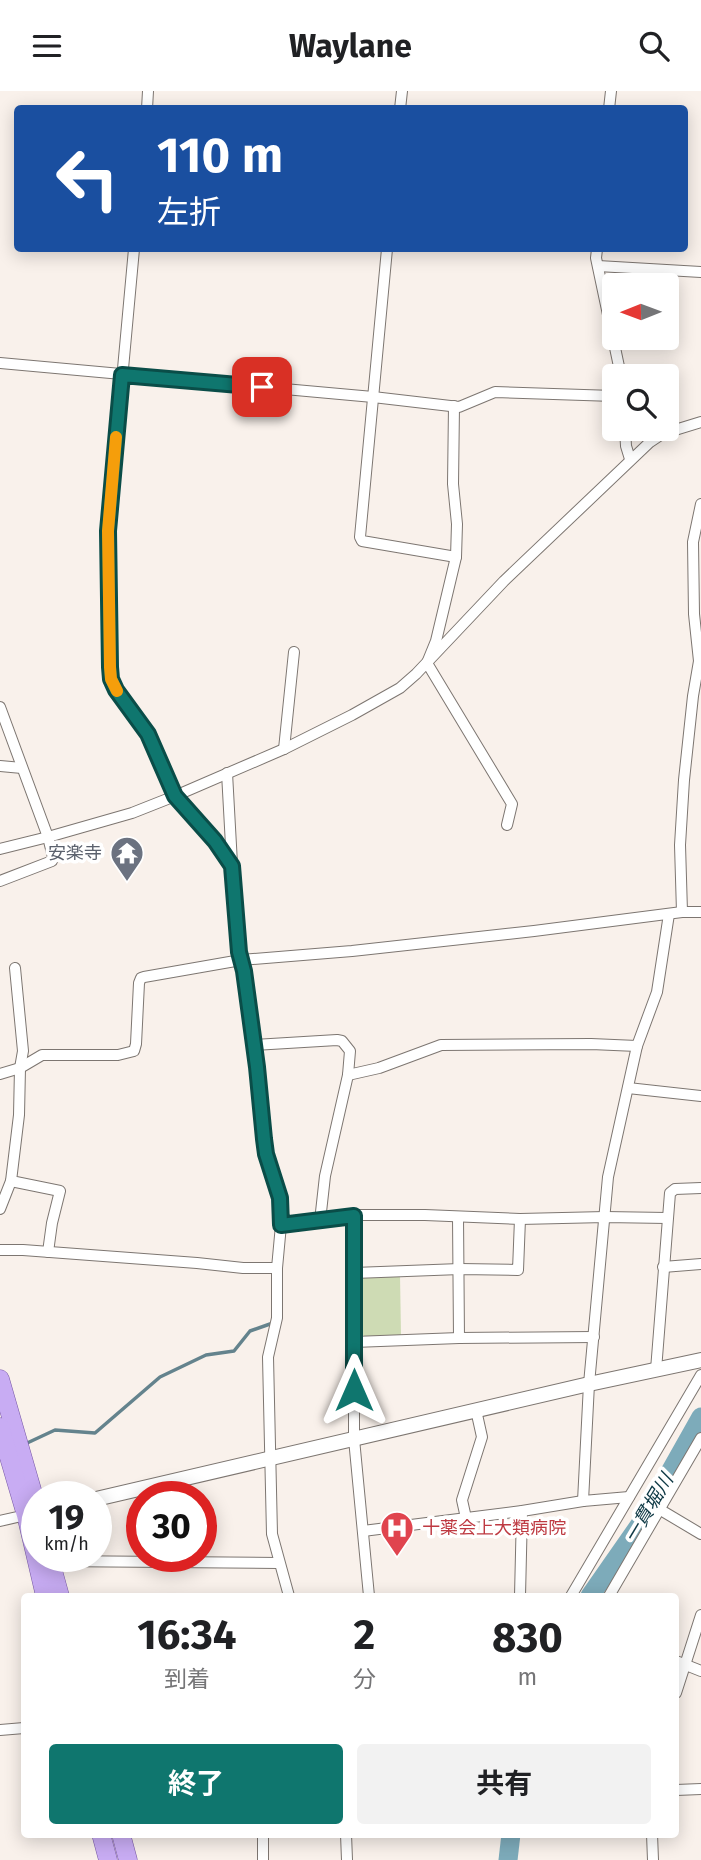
<!DOCTYPE html>
<html lang="ja">
<head>
<meta charset="utf-8">
<style>
	:root { --surface:#fff; --page:#f2f2f2; --text:#202124; --muted:#757577; --accent:#0f766e }
	body { margin:0; font-family:"Fira Sans","Noto Sans JP",sans-serif; background:var(--page); color:var(--text); height:100vh; display:flex; flex-direction:column; font-size:26px; white-space:nowrap }
	* { box-sizing:border-box; margin:0 }
	p { font-size:23px; color:var(--muted) }
	.icon { flex:none; width:38px; height:38px; fill:none; stroke:currentColor; stroke-width:2; stroke-linecap:round; stroke-linejoin:round }
	.map { position:relative; flex:1; overflow:hidden }
	.panel { position:absolute; left:21px; top:1502px; width:658px; height:245px; display:flex; flex-direction:column; background:var(--surface); border-radius:7px; box-shadow:0 4px 18px #0003 }
	.panel>* { flex:none }
	.hud { position:absolute; left:14px; top:14px; width:674px; height:147px; border-radius:7px; box-shadow:0 4px 18px #0003; background:#1a4fa0; color:#fff; overflow:hidden }
	.needle { width:46px; rotate:269deg }
	.buttons { position:absolute; left:602px; top:182px; display:grid; gap:14px }
	.buttons a { display:grid; place-items:center; width:77px; height:77px; border-radius:7px; background:var(--surface); box-shadow:0 4px 18px #0003; font-size:35px }
	.speed { position:absolute; left:21px; top:1390px; display:flex; gap:14px; font-size:35px; font-weight:700; text-align:center }
	.speed>* { display:grid; place-content:center; width:91px; height:91px; border-radius:50%; background:var(--surface); box-shadow:0 4px 18px #0003; line-height:1 }
	.speed small { font-size:18px; font-weight:400 }
	.speed .limit { border:10px solid #d22; background:#fff; color:#111 }
	.pin { position:absolute; display:grid; place-items:center; width:60px; height:60px; color:#fff; margin:-30px; border-radius:14px; box-shadow:0 4px 10px #0006 }
	.me { position:absolute; width:77px; margin:-38px; rotate:0deg; stroke-linejoin:round; filter:drop-shadow(0 0 5px #0008) }
	.turn { display:flex; align-items:center; gap:24px; height:147px; padding:0 28px; font-size:32px }
	.turn .icon { width:91px; height:91px; stroke-width:2.5 }
	.turn b { display:block; font-size:49px; line-height:60px }
	.eta { display:flex; justify-content:space-evenly; align-items:center; height:119px; text-align:center }
	.eta b { font-size:42px; font-weight:700; line-height:49px }
	.cta { display:flex; gap:14px; margin-top:auto; padding:14px 28px }
	.cta a { flex:1; height:80px; border-radius:7px; background:var(--accent); color:#fff; font-size:28px; font-weight:700; line-height:80px; text-align:center }
	.cta a+a { background:var(--page); color:var(--text) }
	header { display:flex; justify-content:space-between; align-items:center; height:91px; padding:0 28px; background:var(--surface); font-size:32px; font-weight:700 }
	.map>svg:first-child { display:block }
	.green { fill:#cedbb4 }
	.lines { fill:none; stroke-linecap:round; stroke-linejoin:round }
	.stream { stroke:#64838d; stroke-width:3.5 }
	.river { stroke:#7dabba; stroke-width:19 }
	.minor-casing { stroke:#7d7671; stroke-width:12 }
	.tertiary-casing { stroke:#7d7671; stroke-width:16 }
	.primary-casing { stroke:#7859a5; stroke-width:19 }
	.minor { stroke:#fff; stroke-width:10 }
	.tertiary { stroke:#fff; stroke-width:14 }
	.primary { stroke:#c8acf3; stroke-width:18 }
	.route-casing { stroke:#0a4d48; stroke-width:18 }
	.route { stroke:#0f766e; stroke-width:12 }
	.slow { stroke:#f59e0b; stroke-width:12 }
	.labels { text-anchor:middle; stroke-width:7; stroke-linejoin:round; paint-order:stroke }
	.worship-label { font-size:18px; fill:#5b616d; stroke:#fff; text-anchor:end }
	.health-label { font-size:18px; fill:#be3a42; stroke:#fff; text-anchor:start }
	.water-label { font-size:19px; font-style:italic; fill:#0e3945; stroke:#fff }
</style>
</head>
<body>
<header><svg class="icon" aria-label="menu" viewBox="0 0 24 24"><path d="M4 6h16M4 12h16M4 18h16"/></svg>Waylane<svg class="icon" aria-label="search" viewBox="0 0 24 24"><circle cx="10" cy="10" r="6"/><path d="M15 15l6 6"/></svg></header>
<div class="map">
<svg width="701" height="1769" viewBox="0 0 701 1769">
	<rect width="100%" height="100%" fill="#f9f1eb"/>
	<path class="green" d="M400 1184 401 1244 365 1246 360 1241 361 1188 366 1185Z"/>
	<g class="lines">
		<path class="stream" d="M25 1353 55 1339 95 1342 160 1286 206 1264 234 1260 250 1240 270 1233"/>
		<g class="river">
			<path d="M590 1505 643 1429 701 1326"/>
			<path d="M508 1769 511 1743"/>
		</g>
		<defs>
			<g id="minor">
				<path d="M147 18 148 0"/>
				<path d="M400 18 402 0"/>
				<path d="M609 18 611 0"/>
				<path d="M134 158 108 441 111 588 121 608 148 643 175 705 215 750 232 774"/>
				<path d="M387 158 360 446 362 450 456 466"/>
				<path d="M597 158 596 167 621 285"/>
				<path d="M598 175 701 181"/>
				<path d="M0 272 373 306 459 316 495 301 614 305"/>
				<path d="M454 315 453 393 457 433 456 466 436 550 427 572 512 713 507 734"/>
				<path d="M625 338 626 355 630 368"/>
				<path d="M0 616 48 746 53 766 52 770 0 790"/>
				<path d="M284 658 294 561"/>
				<path d="M0 675 22 677"/>
				<path d="M227 682 234 809 239 861 244 880 257 976 264 1048 266 1063 280 1107 281 1134 277 1177V1227L268 1266 272 1443 289 1505"/>
				<path d="M0 758 48 746 132 722 175 705 284 658 352 624 400 597 416 583 504 490 650 351 662 343 701 331"/>
				<path d="M682 821 680 754 684 689 693 605 699 570 694 523 693 451 701 413"/>
				<path d="M15 877 23 960 20 977 19 1024 11 1090 60 1100 52 1132 48 1161"/>
				<path d="M254 954 337 949 342 950 350 960 348 984 325 1085 320 1130"/>
				<path d="M0 983 20 977 42 964H118L134 960 136 953 139 892 141 887 144 886 241 869 352 860 534 840 682 821H701"/>
				<path d="M348 984 379 977 441 954 591 953 637 955"/>
				<path d="M628 997 701 1005"/>
				<path d="M0 1118 11 1090"/>
				<path d="M354 1124V1348L369 1505"/>
				<path d="M458 1126 459 1247"/>
				<path d="M281 1134 354 1124H425L520 1128 605 1126 667 1127"/>
				<path d="M0 1159H23L197 1172 243 1177H277"/>
				<path d="M663 1176 701 1173"/>
				<path d="M354 1182 460 1178 518 1179 520 1128"/>
				<path d="M354 1251 459 1247 594 1246"/>
				<path d="M656 1279 670 1102 675 1098 701 1097"/>
				<path d="M583 1410 589 1293 608 1086 637 955 657 901 669 823"/>
				<path d="M659 1418 701 1443"/>
				<path d="M466 1427 462 1409 482 1346 476 1319"/>
				<path d="M0 1430 26 1424"/>
				<path d="M363 1440 522 1420 583 1410 629 1406"/>
				<path d="M51 1470 279 1472"/>
				<path d="M520 1505 522 1420"/>
				<path d="M571 1505 701 1284"/>
				<path d="M609 1505 701 1347"/>
				<path d="M676 1570 701 1580"/>
				<path d="M676 1602 701 1524"/>
				<path d="M0 1639 24 1637"/>
				<path d="M676 1699 701 1698"/>
				<path d="M263 1743V1769"/>
				<path d="M346 1743 347 1769"/>
				<path d="M652 1743 653 1769"/>
			</g>
			<path id="tertiary" d="M96 1408 589 1293 701 1269"/>
			<g id="primary">
				<path d="M0 1288 37 1416"/>
				<path d="M0 1336 26 1424 45 1505"/>
				<path d="M49 1465 60 1505"/>
				<path d="M101 1743 108 1769"/>
				<path d="M121 1743 128 1769"/>
			</g>
		</defs>
		<use href="#minor" class="minor-casing"/>
		<use href="#tertiary" class="tertiary-casing"/>
		<use href="#primary" class="primary-casing"/>
		<use href="#minor" class="minor"/>
		<use href="#tertiary" class="tertiary"/>
		<use href="#primary" class="primary"/>
	</g>
	<g class="lines">
		<defs>
			<path id="route" d="M262 296 122 284 108 440 110 576 111 588 116 599 148 643 175 705 215 750 232 775 239 861 244 880 257 976 264 1048 266 1063 280 1107 281 1134 354 1125V1299"/>
		</defs>
		<use href="#route" class="route-casing"/>
		<use href="#route" class="route"/>
		<path class="slow" d="M116 346 108 440 110 576 111 588 117 600"/>
	</g>
	<defs>
		<symbol id="temple-pin" viewBox="-11 -11 22 30"><path d="M0 17L-7.5 6A9.5 9.5 0 1 1 7.5 6Z" fill="#6b7280" stroke="#fff"/><path d="M0-6L5-2H3V0L6.5 2.5H4V6H1.5V3h-3V6H-4V2.5H-6.5L-3 0V-2H-5Z" fill="#fff"/></symbol>
		<symbol id="hospital-pin" viewBox="-11 -11 22 30"><path d="M0 17L-7.5 6A9.5 9.5 0 1 1 7.5 6Z" fill="#e0444e" stroke="#fff"/><path d="M-5-5h3v3.5h4V-5h3V5h-3V1.5h-4V5h-3Z" fill="#fff"/></symbol>
	</defs>
	<g fill-rule="evenodd">
		<use href="#temple-pin" x="108" y="743" width="38" height="52"/>
		<use href="#hospital-pin" x="378" y="1418" width="38" height="52"/>
	</g>
	<g class="labels">
		<g class="worship-label">
			<text x="102" y="768">安楽寺</text>
		</g>
		<g class="health-label">
			<text x="422" y="1443">十薬会上大類病院</text>
		</g>
		<g class="water-label">
			<text transform="translate(648 1417) rotate(-59)" y="7">一貫堀川</text>
		</g>
	</g>
</svg>
<div class="buttons">
<a><svg class="needle" viewBox="-14 -14 28 28"><path d="M0-13l5 13h-10z" fill="#e53935"/><path d="M0 13l5-13h-10z" fill="#757577"/></svg></a>
<a><svg class="icon" aria-label="search" viewBox="0 0 24 24"><circle cx="10" cy="10" r="6"/><path d="M15 15l6 6"/></svg></a>
</div>
<div class="speed"><div>19<small>km/h</small></div><div class="limit">30</div></div>
<div class="pin" style="left:262px;top:296px;background:#d93025"><svg class="icon" aria-label="arrive" viewBox="0 0 24 24"><path d="M6 21V4h12l-3 4 3 4H6"/></svg></div>
<svg class="me" style="left:354px;top:1299px" viewBox="-20 -20 40 40"><path d="M0-17L14 15 0 8-14 15z" fill="#0f766e" stroke="#fff" stroke-width="4"/></svg>
<div class="hud">
<div class="turn"><svg class="icon" aria-label="left" viewBox="0 0 24 24"><path d="M17 20v-9H6M10 6l-5 5 5 5"/></svg><div><b>110 m</b>左折</div></div>
</div>
<section class="panel">
<div class="eta">
<div><b>16:34</b><p>到着</p></div>
<div><b>2</b><p>分</p></div>
<div><b>830</b><p>m</p></div>
</div>
<div class="cta"><a>終了</a><a>共有</a></div>
</section>
</div>
</body>
</html>
